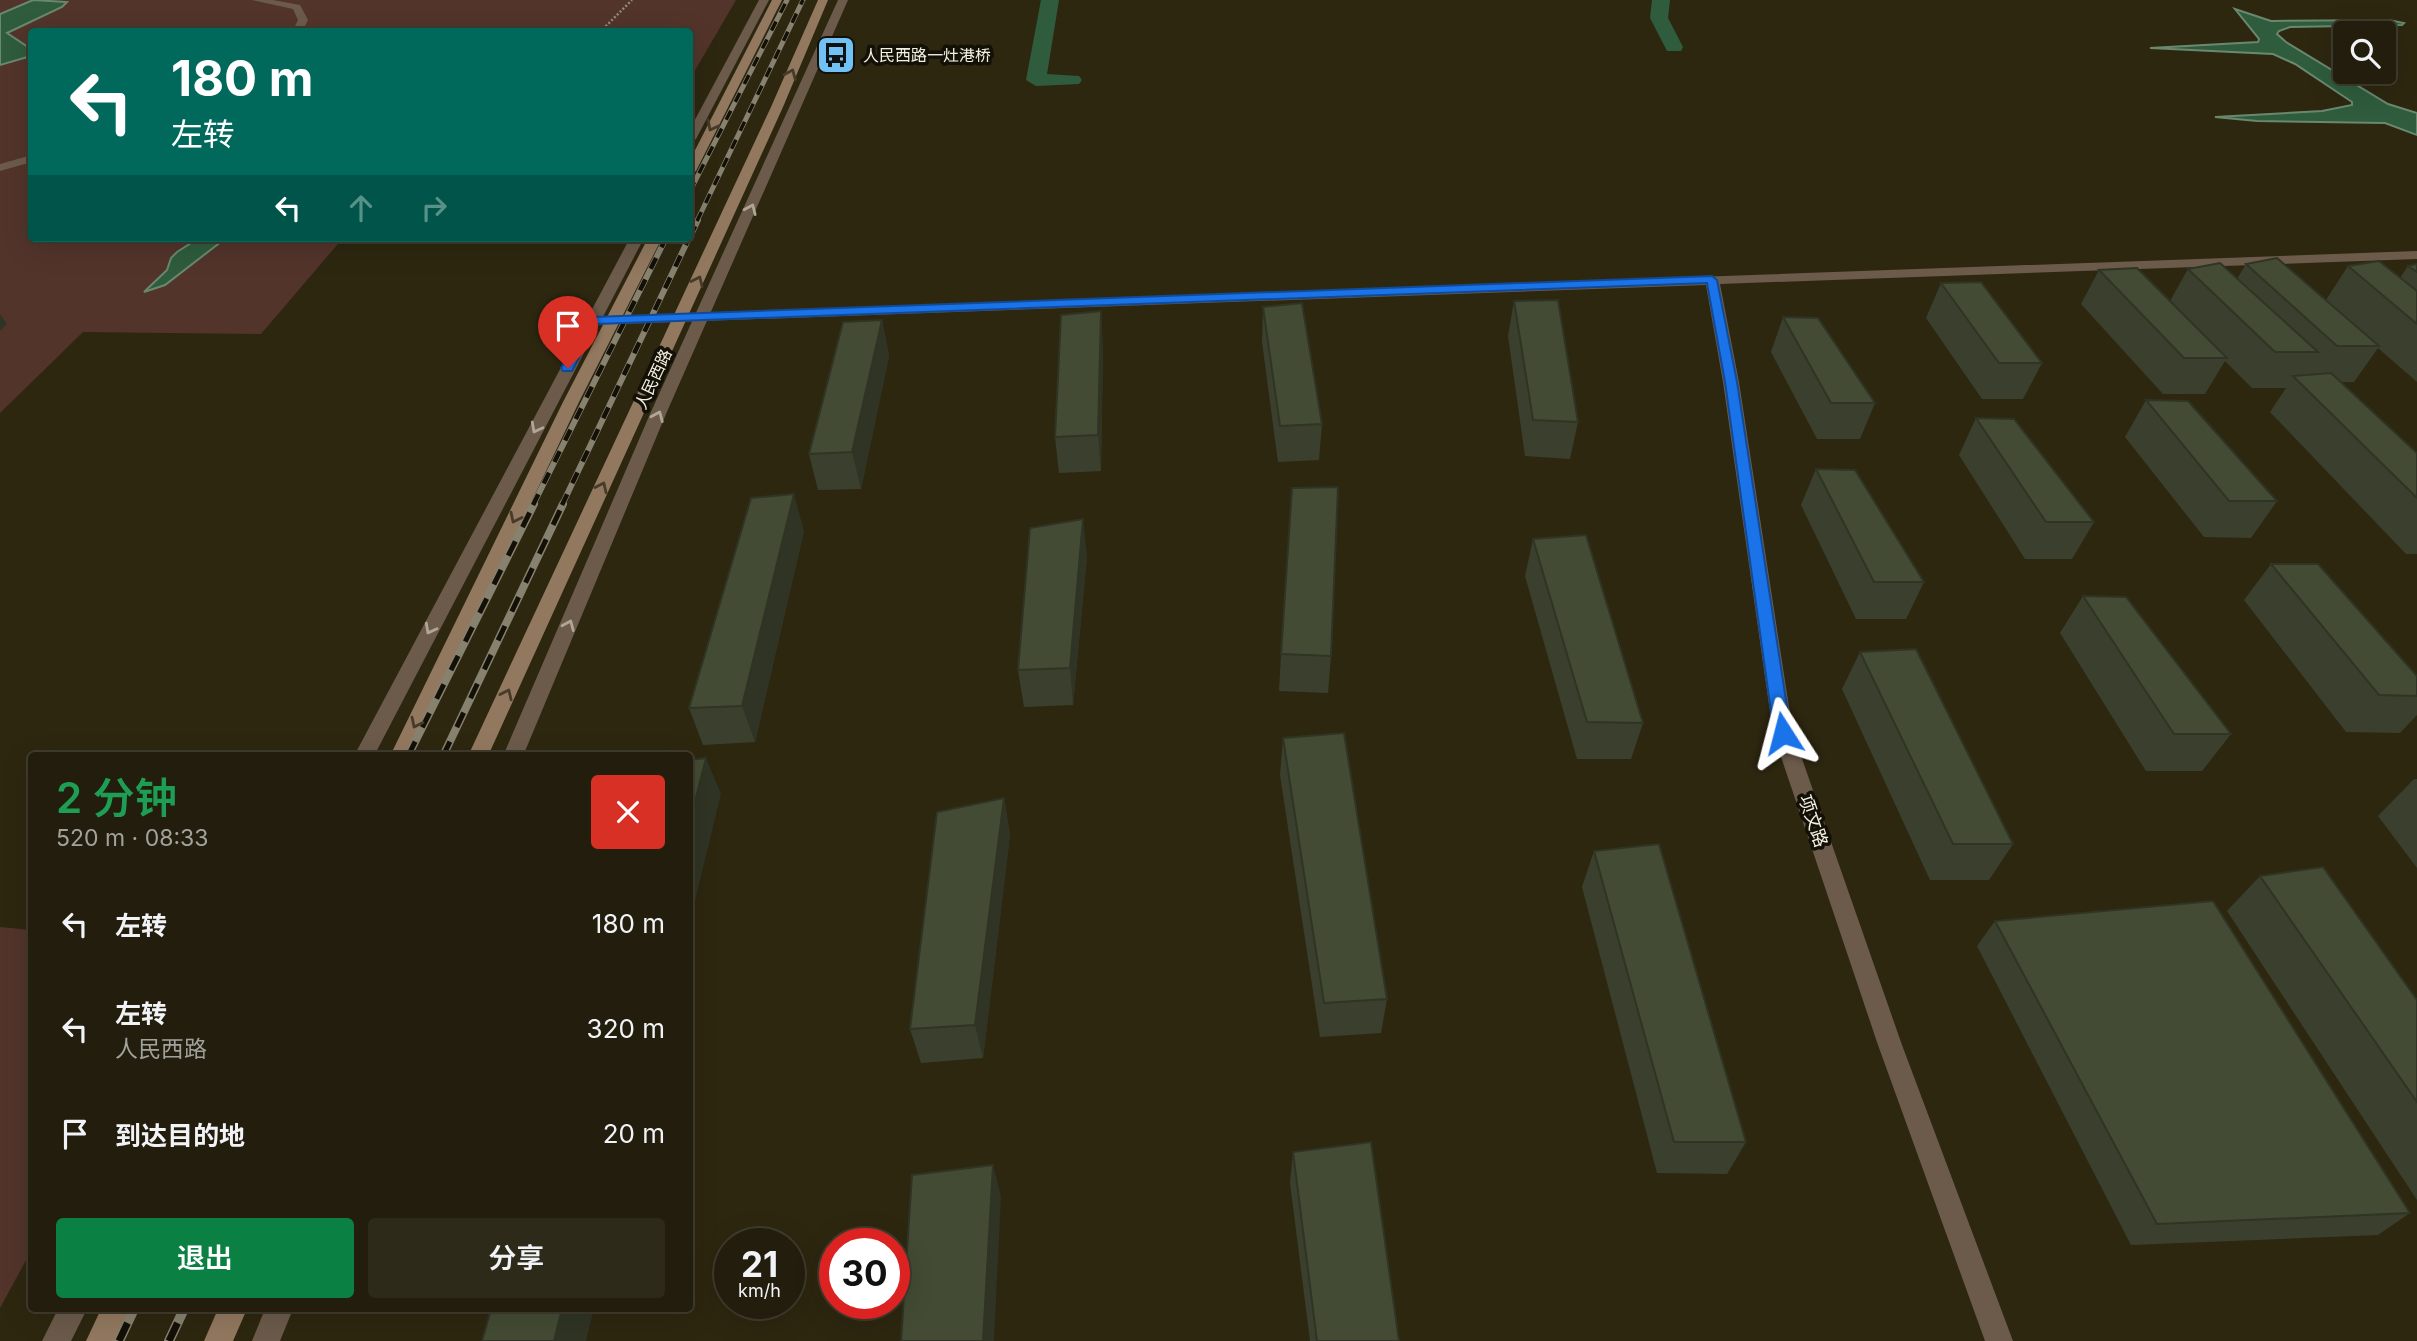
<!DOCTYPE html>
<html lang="zh">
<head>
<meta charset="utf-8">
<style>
	:root { --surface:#221d0c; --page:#2e2a1a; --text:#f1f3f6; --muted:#a2a29d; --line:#3f3b2d; --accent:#0b8043 }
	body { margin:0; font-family:Inter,"Noto Sans SC",sans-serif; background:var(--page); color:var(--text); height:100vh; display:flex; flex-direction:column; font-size:26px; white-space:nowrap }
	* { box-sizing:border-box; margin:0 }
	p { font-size:23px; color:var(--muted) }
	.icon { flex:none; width:38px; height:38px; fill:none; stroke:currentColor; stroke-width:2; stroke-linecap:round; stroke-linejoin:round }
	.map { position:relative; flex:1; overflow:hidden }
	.panel { position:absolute; left:28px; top:752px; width:665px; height:560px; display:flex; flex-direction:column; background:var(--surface); border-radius:7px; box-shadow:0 7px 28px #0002,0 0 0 2px var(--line) }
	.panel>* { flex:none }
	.hud { position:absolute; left:28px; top:28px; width:665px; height:214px; border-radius:7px; box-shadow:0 7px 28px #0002,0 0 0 2px var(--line); background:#00695c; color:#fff; overflow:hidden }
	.buttons { position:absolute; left:2333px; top:21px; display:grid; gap:14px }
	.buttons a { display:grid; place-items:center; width:63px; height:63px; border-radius:7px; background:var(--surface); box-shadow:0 7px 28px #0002,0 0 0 2px var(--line); font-size:35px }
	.speed { position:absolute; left:714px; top:1228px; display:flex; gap:14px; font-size:35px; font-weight:700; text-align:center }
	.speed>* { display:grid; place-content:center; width:91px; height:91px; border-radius:50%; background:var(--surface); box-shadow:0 7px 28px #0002,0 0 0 2px var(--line); line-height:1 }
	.speed small { font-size:18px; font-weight:400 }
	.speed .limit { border:10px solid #d22; background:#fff; color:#111 }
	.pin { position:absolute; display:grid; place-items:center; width:60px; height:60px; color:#fff; margin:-72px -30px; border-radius:50% 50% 50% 0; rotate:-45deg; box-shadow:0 0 7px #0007 }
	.pin .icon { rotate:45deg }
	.me { position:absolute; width:77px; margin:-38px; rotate:351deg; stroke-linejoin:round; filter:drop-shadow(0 0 5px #0008) }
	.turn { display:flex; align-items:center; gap:24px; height:147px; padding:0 28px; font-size:32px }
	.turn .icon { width:91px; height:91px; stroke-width:2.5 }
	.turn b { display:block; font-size:49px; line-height:60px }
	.lanes { display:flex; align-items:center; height:66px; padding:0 28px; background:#0003; justify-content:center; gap:35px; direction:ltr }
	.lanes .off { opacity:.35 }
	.round { display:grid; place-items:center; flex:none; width:74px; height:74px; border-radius:7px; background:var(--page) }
	.overview { display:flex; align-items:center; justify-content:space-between; height:119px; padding:0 28px }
	h1 { font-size:42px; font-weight:600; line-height:52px; color:#1e9e55 }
	.action { display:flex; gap:14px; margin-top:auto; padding:14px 28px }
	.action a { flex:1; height:80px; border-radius:7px; background:var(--accent); color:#fff; font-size:28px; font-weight:600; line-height:80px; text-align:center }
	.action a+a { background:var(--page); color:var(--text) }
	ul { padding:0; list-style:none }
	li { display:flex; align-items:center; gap:21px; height:105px; padding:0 28px }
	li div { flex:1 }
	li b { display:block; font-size:26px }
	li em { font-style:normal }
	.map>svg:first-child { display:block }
	.green { fill:#52342b }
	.water { fill:#2f5c3d; stroke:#6a886e; stroke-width:2 }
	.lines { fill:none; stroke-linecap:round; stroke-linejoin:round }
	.canal { fill:#2f5c3d; fill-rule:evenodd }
	.path { stroke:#918c7a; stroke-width:2.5; stroke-dasharray:2 2; stroke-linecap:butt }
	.service { fill:#6c5b4b; fill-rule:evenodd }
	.minor { fill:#6c5b4b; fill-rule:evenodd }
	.tertiary { fill:#6c5b4b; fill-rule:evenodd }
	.secondary { fill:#92785f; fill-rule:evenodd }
	.rail-far3-casing { stroke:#87826f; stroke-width:5 }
	.rail-far2-casing { stroke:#87826f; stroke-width:6 }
	.rail-far1-casing { stroke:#87826f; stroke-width:8 }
	.rail-casing { stroke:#87826f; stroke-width:10 }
	.rail-far3 { stroke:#131007; stroke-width:3.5; stroke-dasharray:10; stroke-linecap:butt }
	.rail-far2 { stroke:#131007; stroke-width:4.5; stroke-dasharray:12; stroke-linecap:butt }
	.rail-far1 { stroke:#131007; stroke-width:5; stroke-dasharray:16; stroke-linecap:butt }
	.rail { stroke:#131007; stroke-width:7; stroke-dasharray:20; stroke-linecap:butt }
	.wall { fill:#3a402d }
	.shaded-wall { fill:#2f3424 }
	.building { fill:#434b34; stroke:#2f3424; stroke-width:2 }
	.oneway { stroke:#463a2a }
	.oneway2 { stroke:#b0a696 }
	.route { fill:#1a73e8; stroke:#114b97; stroke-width:2 }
	.labels { text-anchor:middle; stroke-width:7; stroke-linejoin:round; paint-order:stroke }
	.far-poi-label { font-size:16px; fill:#f4f0e2; stroke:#131007; text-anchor:start }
	.far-street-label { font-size:16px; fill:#f4f0e2; stroke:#131007 }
	.street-label { font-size:18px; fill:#f4f0e2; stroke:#131007 }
</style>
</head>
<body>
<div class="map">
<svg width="2417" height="1341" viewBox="0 0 2417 1341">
	<rect width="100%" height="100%" fill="#2d2710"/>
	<g class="green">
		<path d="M0 0H736L690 79V32H32V238H343L261 334 83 332 0 413Z"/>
		<path d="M0 927 31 930V1251L0 1308Z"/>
	</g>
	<g class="water">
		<path d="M33 0 67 2 62 7 7 33 31 49V56L0 65V14Z"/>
		<path d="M2235 9 2271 21 2389 20 2404 23 2402 25 2290 27 2279 31 2277 34 2286 42 2388 104 2417 113V135L2385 123 2257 121 2215 117 2322 111 2352 105V102L2295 64 2273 54 2150 48 2258 42 2259 39Z"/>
		<path d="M199 238H226L165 285 144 292 167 270 171 258 177 252Z"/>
	</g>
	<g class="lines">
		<g class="canal">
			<path d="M1041 0H1059L1047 74 1079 76 1082 80 1079 84 1036 86 1026 80Z"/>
			<path d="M1652 0H1670L1668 18 1683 47 1681 51H1667L1665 47 1650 18Z"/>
		</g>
		<path class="path" d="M600 32 632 0"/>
		<g class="service">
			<path d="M252 0H273L300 5 308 20 302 32H292L298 20 293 9Z"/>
			<path d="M32 155V162L0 171V164Z"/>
		</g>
		<path class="minor" d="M2417 251V259L1720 284 1739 382 1793 733 1902 1045 2013 1341H1985L1878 1045 1773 733 1723 382 1706 285 593 325 586 321 593 317Z"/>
		<g class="tertiary">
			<path d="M759 0H769L696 139 690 143V129Z"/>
			<path d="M838 0H848L666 414 523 756H503L650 414Z"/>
			<path d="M630 238H644L374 756H354Z"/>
			<path d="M58 1309H87L71 1341H42Z"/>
			<path d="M265 1309H293L280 1341H252Z"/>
		</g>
		<g class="secondary">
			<path d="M772 0H782L696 171 690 175V160Z"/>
			<path d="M818 0H828L783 107 488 756H468L771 107Z"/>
			<path d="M648 238H662L579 402 410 756H390L563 402Z"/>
			<path d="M101 1309H130L115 1341H86Z"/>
			<path d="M218 1309H247L233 1341H204Z"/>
		</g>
		<defs>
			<g id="rail-far3">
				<path d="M690 191 787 0"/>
				<path d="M697 221 803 0"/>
			</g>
			<g id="rail-far2">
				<path d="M690 237 698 220"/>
				<path d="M533 505 666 238"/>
				<path d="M562 505 689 238"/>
			</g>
			<g id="rail-far1">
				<path d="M408 756 534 504"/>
				<path d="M443 756 563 504"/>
			</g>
			<g id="rail">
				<path d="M119 1341 134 1309"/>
				<path d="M169 1341 184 1309"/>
			</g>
		</defs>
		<use href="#rail-far3" class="rail-far3-casing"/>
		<use href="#rail-far2" class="rail-far2-casing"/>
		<use href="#rail-far1" class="rail-far1-casing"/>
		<use href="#rail" class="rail-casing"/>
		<use href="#rail-far3" class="rail-far3"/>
		<use href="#rail-far2" class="rail-far2"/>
		<use href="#rail-far1" class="rail-far1"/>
		<use href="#rail" class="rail"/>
	</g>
	<g class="wall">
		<path d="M2246 264 2326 300 2348 266 2400 278 2408 266 2417 264V382L2378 348 2354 382H2341L2417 453V554H2406L2270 412 2286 388H2252L2225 361 2205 394H2163L2081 304 2099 270 2170 301 2188 269 2237 279Z"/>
		<path d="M1941 283 2042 363 2023 399H1982L1926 318Z"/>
		<path d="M1514 301 1578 422 1570 459 1525 456 1508 336Z"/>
		<path d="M1263 307 1322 424 1319 460 1278 462 1262 342Z"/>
		<path d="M1783 317 1875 403 1860 439H1817L1771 352Z"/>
		<path d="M882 320 889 356 861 489 818 490 809 454Z"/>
		<path d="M1103 347 1101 471 1059 473 1055 437Z"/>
		<path d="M2146 400 2277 501 2251 538 2204 537 2125 437Z"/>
		<path d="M1976 418 2094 522 2072 559H2025L1959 455Z"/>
		<path d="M1816 469 1924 582 1906 619H1856L1801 505Z"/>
		<path d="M804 531 755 742 703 745 689 708Z"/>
		<path d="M1533 539 1643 723 1631 759H1577L1525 576Z"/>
		<path d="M1087 556 1073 705 1024 707 1018 670Z"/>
		<path d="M2271 564 2417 676V715L2400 733 2346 732 2244 600Z"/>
		<path d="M2083 596 2231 734 2202 771H2146L2060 633Z"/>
		<path d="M1860 652 2013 844 1989 880H1930L1842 689Z"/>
		<path d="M1281 654 1331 656 1328 693 1279 691Z"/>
		<path d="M1283 738 1387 999 1381 1033 1320 1037 1280 775Z"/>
		<path d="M2414 779H2417V868L2378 816Z"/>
		<path d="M1004 798 1010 835 983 1058 921 1063 910 1029Z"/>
		<path d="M1594 851 1746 1142 1727 1174 1657 1173 1582 887Z"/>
		<path d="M2260 876 2417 1000V1200L2227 911Z"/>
		<path d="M1995 921 2410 1213 2378 1235 2131 1245 1977 946Z"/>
		<path d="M1293 1152 1399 1341H1310L1290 1183Z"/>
	</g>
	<g class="shaded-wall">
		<path d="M1101 311 1103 347 1101 471 1098 435Z"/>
		<path d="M0 314 7 324 0 331Z"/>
		<path d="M882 320 889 356 861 489 852 452Z"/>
		<path d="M794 494 804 531 755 742 742 706Z"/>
		<path d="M1083 519 1087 556 1073 705 1070 668Z"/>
		<path d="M706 758 721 794 690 921V821Z"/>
		<path d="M1004 798 1010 835 983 1058 975 1025Z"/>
		<path d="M993 1165 1001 1196 994 1341H983Z"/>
		<path d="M562 1309H594L586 1341H554Z"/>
	</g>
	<g class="building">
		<path d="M2277 258 2379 346H2337L2246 264Z"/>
		<path d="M2379 261 2417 291V324L2348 266Z"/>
		<path d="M2220 263 2318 352H2275L2188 269Z"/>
		<path d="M2417 264V272L2408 266Z"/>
		<path d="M2137 268 2227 358H2184L2099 270Z"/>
		<path d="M1981 282 2042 363H1999L1941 283Z"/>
		<path d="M1558 300 1578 422 1533 420 1514 301Z"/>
		<path d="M1302 303 1322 424 1280 426 1263 307Z"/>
		<path d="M1101 311 1098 435 1055 437 1061 315Z"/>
		<path d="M1783 317 1818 318 1875 403H1831Z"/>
		<path d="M882 320 852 452 809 454 843 322Z"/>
		<path d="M2331 373 2417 453V498L2293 376Z"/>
		<path d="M2146 400 2188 401 2277 501H2229Z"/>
		<path d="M1976 418 2014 419 2094 522H2046Z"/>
		<path d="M1816 469 1855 470 1924 582H1874Z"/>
		<path d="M1338 487 1331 656 1281 654 1292 488Z"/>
		<path d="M794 494 742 706 689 708 751 498Z"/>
		<path d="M1083 519 1070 668 1018 670 1030 528Z"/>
		<path d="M1586 535 1643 723 1587 722 1533 539Z"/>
		<path d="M2271 564H2318L2417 676V696L2379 695Z"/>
		<path d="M2083 596 2126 597 2231 734H2174Z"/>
		<path d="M1916 649 2013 844H1953L1860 652Z"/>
		<path d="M1344 733 1387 999 1324 1003 1283 738Z"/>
		<path d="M706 758 690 821V760Z"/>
		<path d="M1004 798 975 1025 910 1029 937 812Z"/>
		<path d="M1659 844 1746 1142H1674L1594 851Z"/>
		<path d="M2323 867 2417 1000V1102L2260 876Z"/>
		<path d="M2213 901 2410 1213 2157 1224 1995 921Z"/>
		<path d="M1371 1142 1399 1341H1317L1293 1152Z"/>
		<path d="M993 1165 983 1341H901L912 1175Z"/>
		<path d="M491 1309H562L554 1341H482Z"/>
	</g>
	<defs><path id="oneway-chevron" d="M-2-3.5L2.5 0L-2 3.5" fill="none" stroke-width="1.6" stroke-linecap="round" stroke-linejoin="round" transform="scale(1.75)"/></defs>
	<g class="oneway">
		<use href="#oneway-chevron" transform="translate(791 74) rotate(-67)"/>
		<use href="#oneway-chevron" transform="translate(712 126) rotate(117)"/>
		<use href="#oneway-chevron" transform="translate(698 281) rotate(-65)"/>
		<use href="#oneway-chevron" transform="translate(602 487) rotate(-65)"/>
		<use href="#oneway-chevron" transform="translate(515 518) rotate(116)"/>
		<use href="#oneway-chevron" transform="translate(507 694) rotate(-65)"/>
		<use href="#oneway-chevron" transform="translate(416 723) rotate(116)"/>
	</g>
	<g class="oneway2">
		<use href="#oneway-chevron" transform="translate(751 209) rotate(-66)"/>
		<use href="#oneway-chevron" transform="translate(658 416) rotate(-67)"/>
		<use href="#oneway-chevron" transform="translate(536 428) rotate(118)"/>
		<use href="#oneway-chevron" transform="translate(569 625) rotate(-67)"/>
		<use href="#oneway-chevron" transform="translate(430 629) rotate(118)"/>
	</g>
	<path class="route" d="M1712 276 1717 280 1737 382 1791 733 1783 739 1774 733 1725 382 1707 283 597 324 572 371H563L561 368 587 321 593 317Z"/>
	<defs>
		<symbol id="bus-square" viewBox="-11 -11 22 22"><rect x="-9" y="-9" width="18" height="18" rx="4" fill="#71c1f5" stroke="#131007"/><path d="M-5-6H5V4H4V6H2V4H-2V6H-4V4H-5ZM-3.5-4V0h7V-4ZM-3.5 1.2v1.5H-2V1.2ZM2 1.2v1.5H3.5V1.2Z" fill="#111"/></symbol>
	</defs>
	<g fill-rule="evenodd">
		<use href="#bus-square" x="814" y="33" width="44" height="44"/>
	</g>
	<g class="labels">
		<g class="far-poi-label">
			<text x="863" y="61">人民西路一灶港桥</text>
		</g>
		<g class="far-street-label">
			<text transform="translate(653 379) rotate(-65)" y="6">人民西路</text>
		</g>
		<g class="street-label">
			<text transform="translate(1813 821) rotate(71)" y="6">项文路</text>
		</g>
	</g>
</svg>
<div class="buttons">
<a><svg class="icon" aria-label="search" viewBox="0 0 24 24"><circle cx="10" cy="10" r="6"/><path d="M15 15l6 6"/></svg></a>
</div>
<div class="speed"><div>21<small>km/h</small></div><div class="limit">30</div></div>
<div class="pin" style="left:568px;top:368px;background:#d93025"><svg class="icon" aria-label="arrive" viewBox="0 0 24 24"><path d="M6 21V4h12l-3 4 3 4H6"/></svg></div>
<svg class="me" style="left:1783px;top:733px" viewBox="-20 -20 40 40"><path d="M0-17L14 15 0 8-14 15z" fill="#1a73e8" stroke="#fff" stroke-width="4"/></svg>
<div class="hud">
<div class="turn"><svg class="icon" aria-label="left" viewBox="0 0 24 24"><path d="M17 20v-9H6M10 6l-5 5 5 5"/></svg><div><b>180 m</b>左转</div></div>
<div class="lanes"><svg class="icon" aria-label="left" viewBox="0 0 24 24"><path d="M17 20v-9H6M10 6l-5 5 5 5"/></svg><svg class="icon off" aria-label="ahead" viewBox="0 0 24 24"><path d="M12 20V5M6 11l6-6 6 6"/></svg><svg class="icon off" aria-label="right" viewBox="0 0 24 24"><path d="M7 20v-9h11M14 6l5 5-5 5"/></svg></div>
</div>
<section class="panel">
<div class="overview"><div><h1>2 分钟</h1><p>520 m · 08:33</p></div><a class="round" style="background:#d93025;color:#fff"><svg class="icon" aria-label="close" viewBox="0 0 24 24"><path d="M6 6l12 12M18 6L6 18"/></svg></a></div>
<ul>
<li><svg class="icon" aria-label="left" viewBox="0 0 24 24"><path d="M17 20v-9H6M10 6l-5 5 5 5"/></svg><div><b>左转</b></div><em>180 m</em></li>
<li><svg class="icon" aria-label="left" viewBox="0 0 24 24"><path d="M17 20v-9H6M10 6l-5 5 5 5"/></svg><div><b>左转</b><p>人民西路</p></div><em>320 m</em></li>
<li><svg class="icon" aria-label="arrive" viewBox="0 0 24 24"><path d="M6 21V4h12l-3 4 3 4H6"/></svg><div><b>到达目的地</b></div><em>20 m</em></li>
</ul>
<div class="action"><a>退出</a><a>分享</a></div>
</section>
</div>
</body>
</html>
